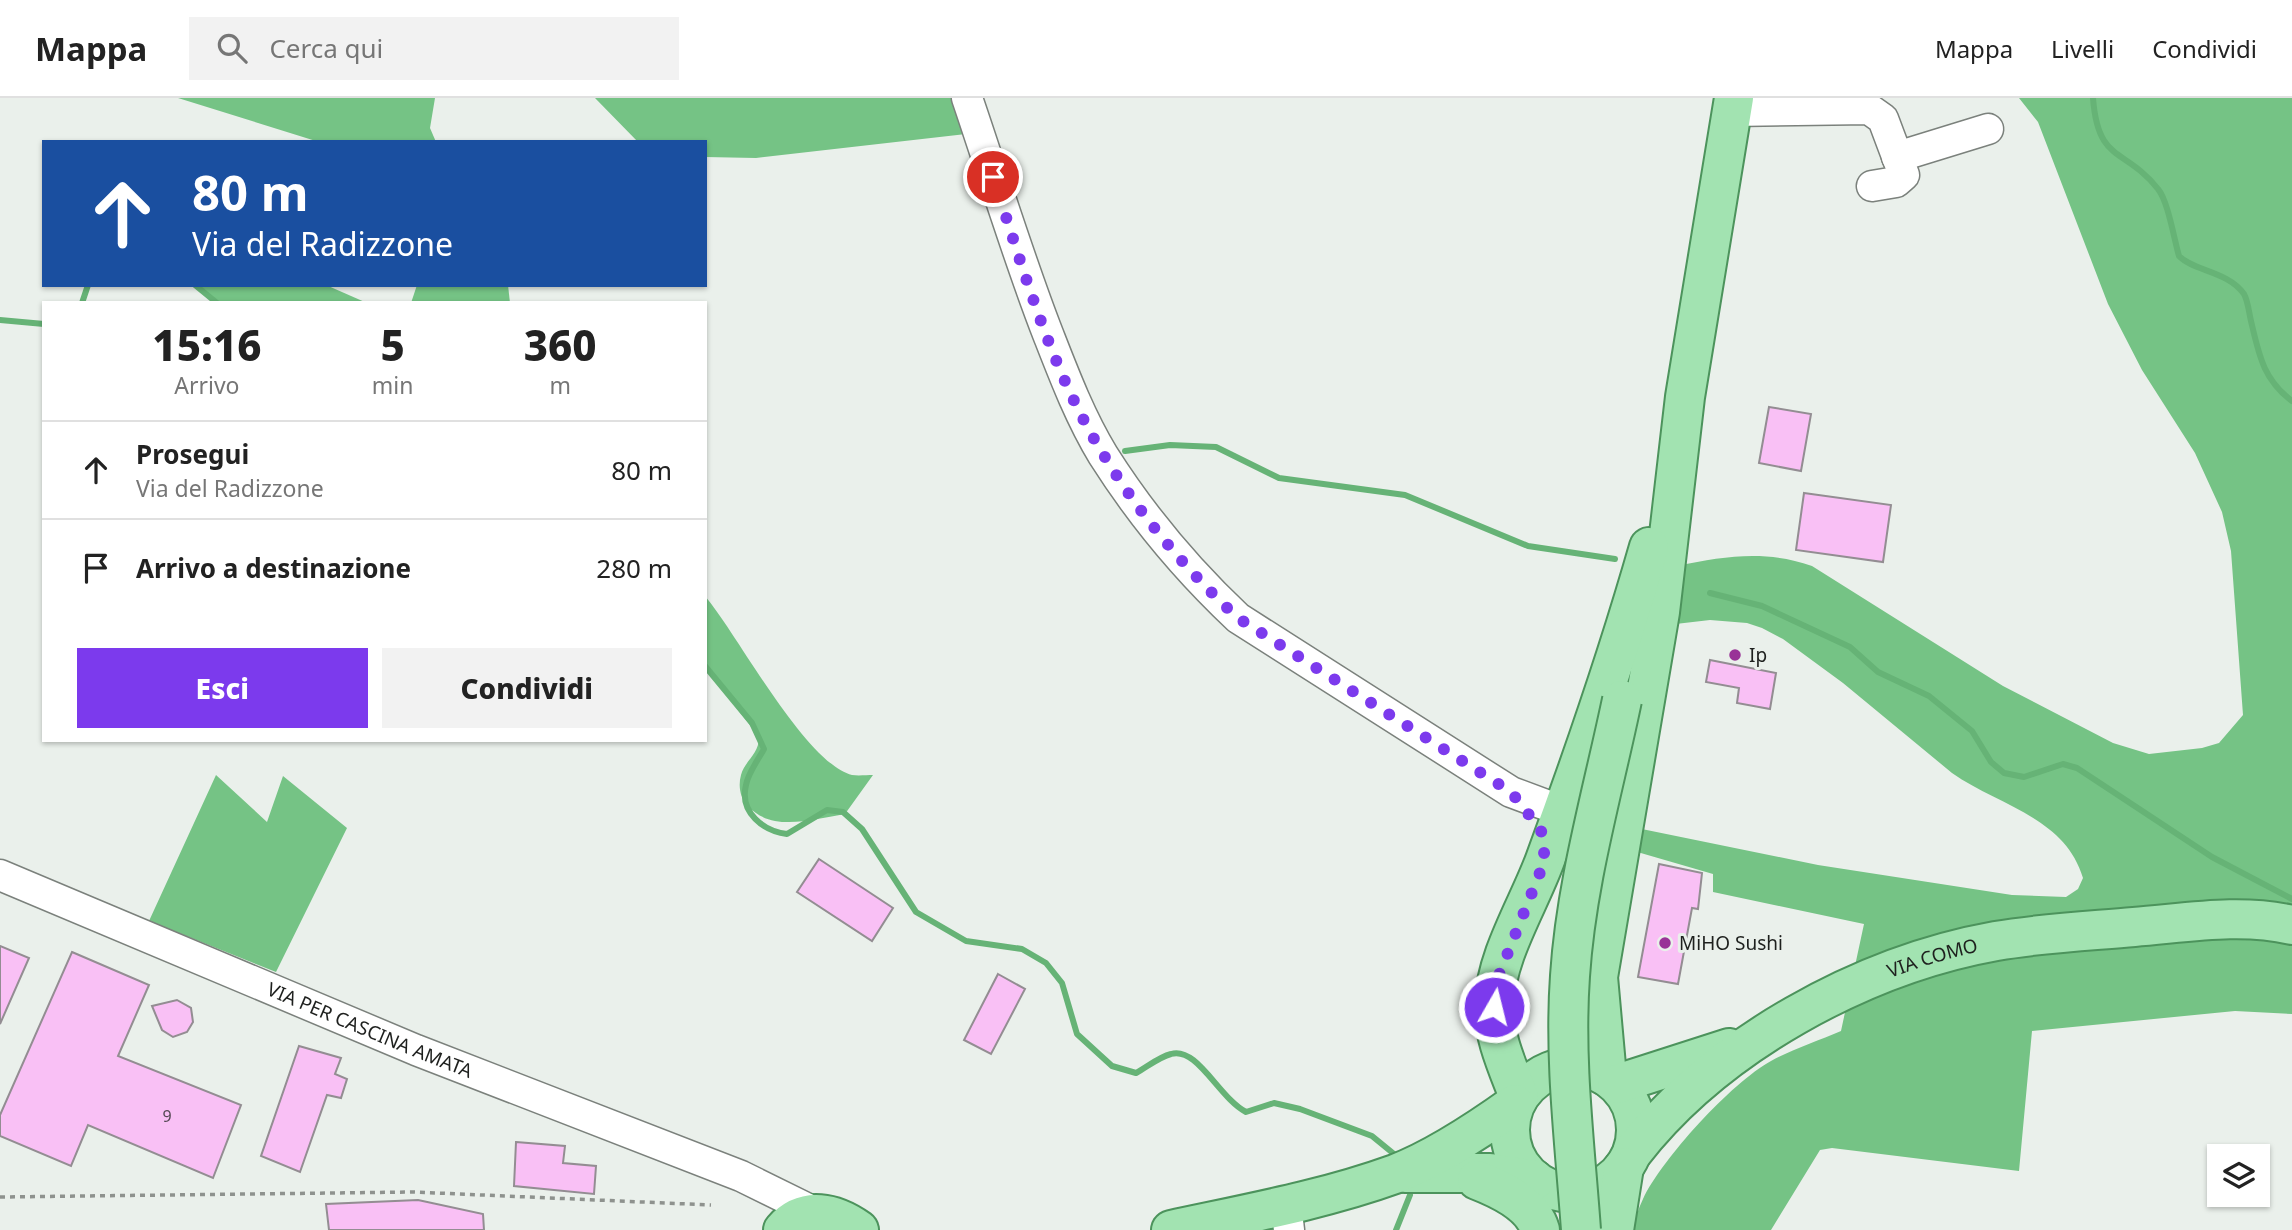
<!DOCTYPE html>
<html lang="it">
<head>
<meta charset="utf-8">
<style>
	:root { --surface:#fff; --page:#f2f2f2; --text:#222; --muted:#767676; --line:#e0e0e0; --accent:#7c3aed }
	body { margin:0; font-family:"Noto Sans",sans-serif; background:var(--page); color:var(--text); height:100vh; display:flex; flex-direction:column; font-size:26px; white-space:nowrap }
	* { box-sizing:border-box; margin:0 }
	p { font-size:23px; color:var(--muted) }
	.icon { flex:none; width:38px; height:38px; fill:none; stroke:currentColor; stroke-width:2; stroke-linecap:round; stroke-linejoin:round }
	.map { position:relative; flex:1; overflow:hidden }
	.panel { position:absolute; left:42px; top:203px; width:665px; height:441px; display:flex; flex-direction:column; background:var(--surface); border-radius:0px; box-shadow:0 2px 5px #0004 }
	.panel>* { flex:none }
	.banner { position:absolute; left:42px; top:42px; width:665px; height:147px; border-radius:0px; box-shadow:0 2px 5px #0004; background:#1a4fa0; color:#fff; overflow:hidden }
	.tools { position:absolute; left:2207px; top:1046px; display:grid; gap:14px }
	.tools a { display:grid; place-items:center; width:63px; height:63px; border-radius:0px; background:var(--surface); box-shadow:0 2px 5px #0004; font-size:35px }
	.pin { position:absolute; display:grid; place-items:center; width:60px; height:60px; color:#fff; margin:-30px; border:4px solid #fff; border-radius:50%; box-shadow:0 2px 7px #0007 }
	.me { position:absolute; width:77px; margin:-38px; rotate:8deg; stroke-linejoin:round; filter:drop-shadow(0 0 5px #0008) }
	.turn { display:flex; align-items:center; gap:24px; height:147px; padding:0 35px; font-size:32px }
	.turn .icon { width:91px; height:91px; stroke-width:2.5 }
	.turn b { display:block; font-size:49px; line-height:60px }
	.eta { display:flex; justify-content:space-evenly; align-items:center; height:119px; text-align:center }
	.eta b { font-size:42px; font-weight:800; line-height:49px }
	.action { display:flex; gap:14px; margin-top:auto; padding:14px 35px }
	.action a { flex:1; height:80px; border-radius:0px; background:var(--accent); color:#fff; font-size:28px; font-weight:800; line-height:80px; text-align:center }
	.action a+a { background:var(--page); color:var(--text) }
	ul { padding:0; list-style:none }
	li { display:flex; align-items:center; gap:21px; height:98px; padding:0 35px; border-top:2px solid var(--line) }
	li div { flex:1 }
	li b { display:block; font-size:26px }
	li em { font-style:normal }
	header { display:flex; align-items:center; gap:42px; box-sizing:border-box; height:98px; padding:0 35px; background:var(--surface); border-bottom:2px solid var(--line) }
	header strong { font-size:33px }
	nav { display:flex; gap:38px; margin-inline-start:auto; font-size:24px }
	.search { width:490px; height:63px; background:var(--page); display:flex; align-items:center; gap:18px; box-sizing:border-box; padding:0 24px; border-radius:0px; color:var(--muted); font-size:26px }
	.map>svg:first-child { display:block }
	.forest { fill:#75c385 }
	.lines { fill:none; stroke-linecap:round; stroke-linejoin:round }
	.stream { stroke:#66b376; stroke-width:6 }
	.building { fill:#f9c0f5; stroke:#938d92; stroke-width:2 }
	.minor-casing { stroke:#7b817c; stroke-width:33 }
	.major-casing { stroke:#4c935c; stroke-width:42 }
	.path { stroke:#8e928e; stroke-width:3.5; stroke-dasharray:5 5; stroke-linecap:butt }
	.minor { stroke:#fff; stroke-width:30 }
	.major { stroke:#a2e3b1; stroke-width:38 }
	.major-bridge-casing { stroke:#4c935c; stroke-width:42; stroke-linecap:butt }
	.major-bridge { stroke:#a2e3b1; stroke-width:38 }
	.route { stroke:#7c3aed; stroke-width:12; stroke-dasharray:0 21.6 }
	.poi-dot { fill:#993397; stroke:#eaf0eb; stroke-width:2.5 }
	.labels { text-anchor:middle; stroke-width:6; stroke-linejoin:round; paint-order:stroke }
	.number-label { font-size:16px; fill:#554854 }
	.poi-label { font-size:19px; fill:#1e201e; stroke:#eaf0eb; text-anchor:start }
	.street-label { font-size:19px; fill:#1e201e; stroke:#eaf0eb }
</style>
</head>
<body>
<header>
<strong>Mappa</strong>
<div class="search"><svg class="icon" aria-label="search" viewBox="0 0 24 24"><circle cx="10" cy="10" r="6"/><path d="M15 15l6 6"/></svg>Cerca qui</div>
<nav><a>Mappa</a><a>Livelli</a><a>Condividi</a></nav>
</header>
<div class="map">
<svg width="2292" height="1132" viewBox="0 0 2292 1132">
	<rect width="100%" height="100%" fill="#eaf0eb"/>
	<g class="forest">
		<path d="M178 0H435L430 30 436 44H319Z"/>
		<path d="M595 0H953L966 36 756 60 705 59V44H638Z"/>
		<path d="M2019 0H2292V916L2235 913 2032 933 2019 1073 1832 1050 1820 1052 1771 1132H1632C1635 1122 1638 1111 1643 1101 1662 1061 1731 985 1771 963 1793 951 1818 943 1841 933L1864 826 1713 794V776L1627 751 1632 729 1818 767 2012 797 2066 799 2078 791 2083 780C2065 719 1999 708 1952 675L1843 585 1783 541 1762 530 1747 525 1710 522 1667 527 1678 468C1725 458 1766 452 1812 468L2003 588 2113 645 2149 656 2202 650 2219 645 2243 617 2231 453 2222 414 2195 355 2142 272 2108 206 2038 24Z"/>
		<path d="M193 187H326L367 205H216Z"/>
		<path d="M417 187H508L510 205H411Z"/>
		<path d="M705 498C738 537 805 665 852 677 858 678 867 677 873 677L845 716C813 721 772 735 748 708 740 700 738 688 741 677 745 662 759 657 759 639L705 569Z"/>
		<path d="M216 677 267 724 283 678 347 730 276 874 149 823Z"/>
	</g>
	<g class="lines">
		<g class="stream">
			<path d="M2093 0C2098 66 2125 49 2158 91 2168 103 2174 141 2179 158 2193 173 2228 173 2244 196 2248 203 2249 215 2251 223 2259 257 2263 281 2292 303"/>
			<path d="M195 187 217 205"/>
			<path d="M82 205 88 187"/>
			<path d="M0 222 44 226"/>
			<path d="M1125 353 1170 347 1216 349 1279 380 1405 397 1528 448 1615 461"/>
			<path d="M1710 495 1762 508 1850 549 1878 574 1929 598 1972 633 1991 664 2004 675 2024 679 2063 666 2077 670 2212 759 2292 801"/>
			<path d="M705 568 752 625 764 651C758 662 748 675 746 687 739 715 764 733 787 736L827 712 843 714 862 731 916 814 966 843 1022 851 1046 865 1062 885 1077 936 1112 968 1136 975C1147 969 1159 959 1171 956 1197 948 1219 1000 1246 1014L1274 1005 1300 1011 1372 1038 1394 1056"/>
			<path d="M1396 1132 1410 1097"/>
		</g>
	</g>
	<g class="building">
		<path d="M1769 309 1811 316 1801 373 1759 365Z"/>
		<path d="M1804 395 1891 407 1883 464 1796 452Z"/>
		<path d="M1710 562 1776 575 1770 611 1737 605 1739 590 1706 584Z"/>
		<path d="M819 761 893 810 872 843 797 794Z"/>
		<path d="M1659 766 1702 775 1698 811 1692 810 1678 886 1638 879Z"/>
		<path d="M0 848 29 860 0 926Z"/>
		<path d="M72 854 149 887 118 958 241 1007 213 1080 88 1027 71 1068 0 1038V1017Z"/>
		<path d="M998 876 1025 891 991 956 964 942Z"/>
		<path d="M177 902 191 910 193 924 187 934 173 939 162 932 152 908Z"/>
		<path d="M299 948 341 960 335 976 347 981 341 1000 327 997 300 1074 261 1058Z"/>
		<path d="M516 1044 565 1048 563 1065 596 1068 594 1096 514 1088Z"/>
		<path d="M418 1102 483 1116 484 1132H329L326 1106Z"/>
	</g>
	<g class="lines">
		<defs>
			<g id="minor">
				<path d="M967 0C994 79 1018 159 1048 236 1064 277 1080 319 1103 357 1141 417 1187 472 1238 520L1511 694 1562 713"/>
				<path d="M1732 13 1869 11 1883 21 1904 77 1896 84 1872 88"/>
				<path d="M1897 59 1988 31"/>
				<path id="s1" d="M0 777 416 952 741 1078 816 1115"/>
				<path d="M1286 1106 1289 1132"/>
			</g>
			<g id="major">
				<circle cx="1573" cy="1032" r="63"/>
				<path d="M1607 979 1598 879 1660 514 1685 299 1734 0"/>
				<path d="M1617 986 1729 950"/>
				<path d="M1519 999C1508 970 1493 938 1494 907 1496 857 1528 808 1545 762 1583 659 1619 554 1649 449"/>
				<path id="s2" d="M1632 1055C1716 947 1862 867 1996 843 2042 835 2088 833 2134 829 2186 825 2240 815 2292 827"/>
				<path d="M1405 1075H1490L1535 1082"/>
				<path d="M1477 1082C1500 1091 1533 1106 1540 1132"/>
				<path d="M783 1132C805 1107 835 1115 859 1132"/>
				<path d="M1171 1132C1245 1116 1323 1102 1395 1076 1435 1061 1480 1031 1515 1006"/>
				<path d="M1614 1132 1624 1069"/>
			</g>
		</defs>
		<use href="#minor" class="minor-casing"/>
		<use href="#major" class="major-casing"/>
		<path class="path" d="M0 1099 414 1094 711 1107"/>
		<use href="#minor" class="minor"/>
		<use href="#major" class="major"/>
		<defs>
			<path id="major-bridge" d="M1581 1132C1575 1048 1564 962 1570 878 1576 785 1603 693 1622 602"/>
		</defs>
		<use href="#major-bridge" class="major-bridge-casing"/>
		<use href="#major-bridge" class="major-bridge"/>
	</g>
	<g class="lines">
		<path class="route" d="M993 79C1024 172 1051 272 1103 356 1140 417 1186 472 1238 520L1511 694 1541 732 1545 762 1497 882 1494 909"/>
	</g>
	<g class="poi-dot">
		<circle cx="1735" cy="557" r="7"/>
		<circle cx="1665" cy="845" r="7"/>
	</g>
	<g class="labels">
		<g class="number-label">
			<text x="167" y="1024">9</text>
		</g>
		<g class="poi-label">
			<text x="1749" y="564">Ip</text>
			<text x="1679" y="852">MiHO Sushi</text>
		</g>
		<g class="street-label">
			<text dy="7" stroke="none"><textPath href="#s2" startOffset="364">VIA COMO</textPath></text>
			<text dy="7" stroke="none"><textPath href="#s1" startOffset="401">VIA PER CASCINA AMATA</textPath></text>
		</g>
	</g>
</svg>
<div class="tools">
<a><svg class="icon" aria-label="layers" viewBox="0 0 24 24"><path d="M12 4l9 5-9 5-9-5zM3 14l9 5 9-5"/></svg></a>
</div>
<div class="pin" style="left:993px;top:79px;background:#d93025"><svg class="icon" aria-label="arrive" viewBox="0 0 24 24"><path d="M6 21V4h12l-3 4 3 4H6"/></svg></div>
<svg class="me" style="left:1494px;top:909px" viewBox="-20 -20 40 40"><circle r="17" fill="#7c3aed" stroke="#fff" stroke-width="3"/><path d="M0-11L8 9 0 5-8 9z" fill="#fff"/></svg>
<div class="banner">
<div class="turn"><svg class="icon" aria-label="ahead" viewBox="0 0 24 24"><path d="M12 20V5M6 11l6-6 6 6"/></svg><div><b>80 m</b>Via del Radizzone</div></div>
</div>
<section class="panel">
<div class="eta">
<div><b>15:16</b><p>Arrivo</p></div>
<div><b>5</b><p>min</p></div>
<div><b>360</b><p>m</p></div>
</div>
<ul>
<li><svg class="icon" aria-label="ahead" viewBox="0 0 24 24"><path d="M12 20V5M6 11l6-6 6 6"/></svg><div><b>Prosegui</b><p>Via del Radizzone</p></div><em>80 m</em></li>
<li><svg class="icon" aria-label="arrive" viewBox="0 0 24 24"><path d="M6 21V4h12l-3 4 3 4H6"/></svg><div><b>Arrivo a destinazione</b></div><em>280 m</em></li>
</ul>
<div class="action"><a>Esci</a><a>Condividi</a></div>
</section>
</div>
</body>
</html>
